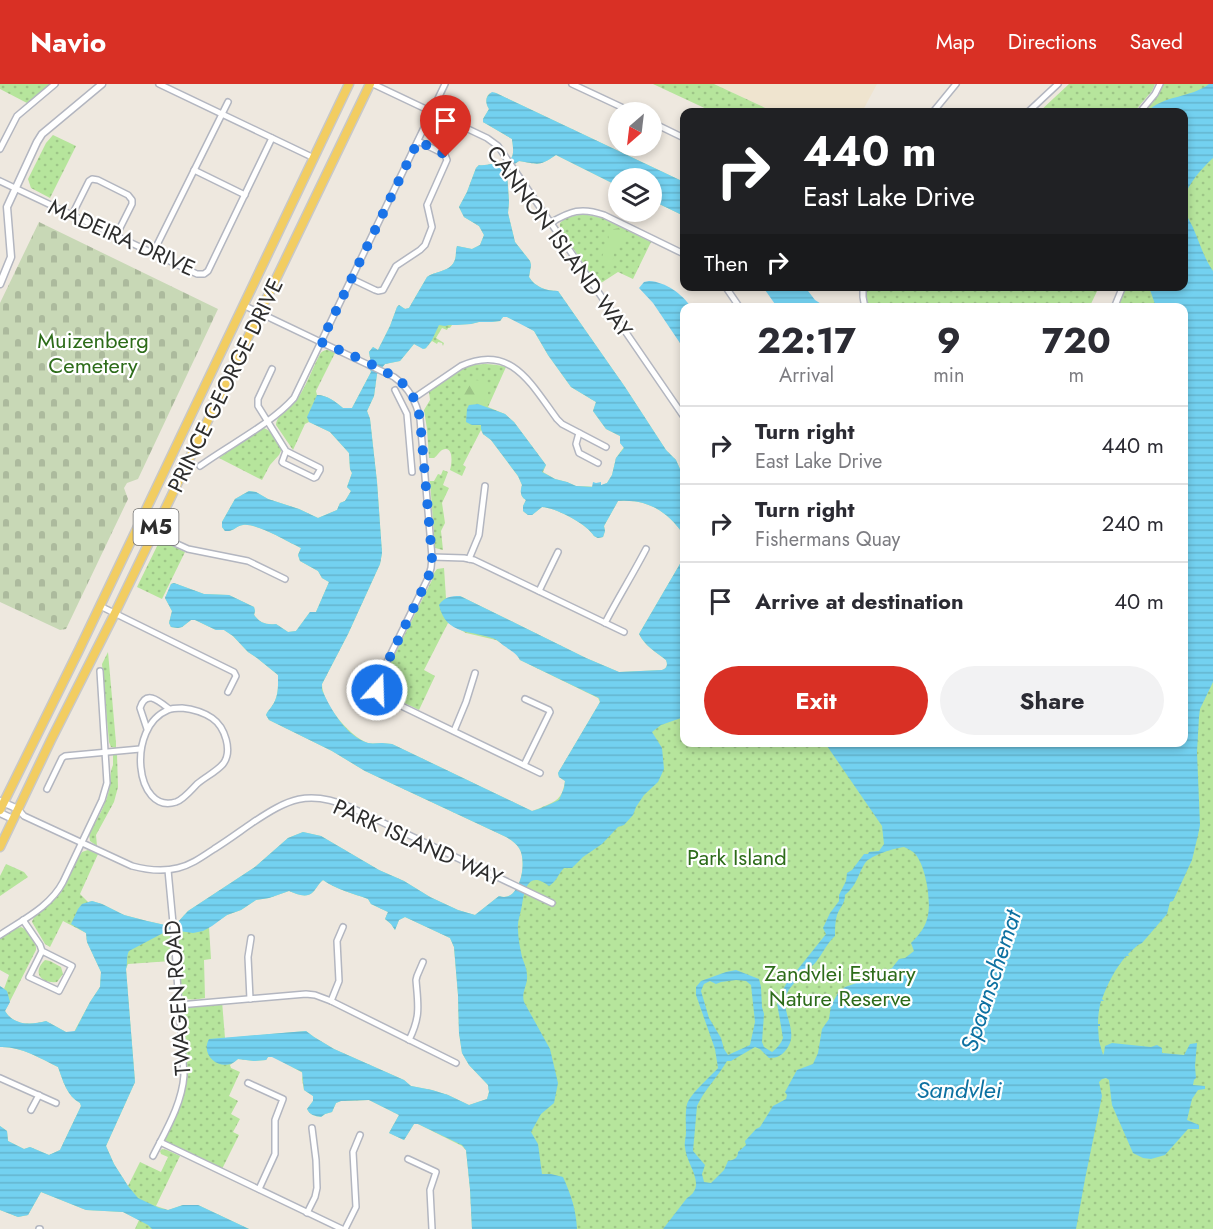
<!DOCTYPE html>
<html lang="en">
<head>
<meta charset="utf-8">
<style>
	:root { --surface:#fff; --page:#f2f2f3; --text:#2b2b33; --muted:#7c7c81; --line:#e1e1e2; --accent:#d93025 }
	body { margin:0; font-family:Jost,sans-serif; background:var(--page); color:var(--text); height:100vh; display:flex; flex-direction:column; font-size:22px; white-space:nowrap }
	* { box-sizing:border-box; margin:0 }
	p { font-size:20px; color:var(--muted) }
	.icon { flex:none; width:33px; height:33px; fill:none; stroke:currentColor; stroke-width:2; stroke-linecap:round; stroke-linejoin:round }
	.map { position:relative; flex:1; overflow:hidden }
	.panel { position:absolute; left:680px; top:219px; width:508px; height:444px; display:flex; flex-direction:column; background:var(--surface); border-radius:12px; box-shadow:0 3px 9px #0003 }
	.panel>* { flex:none }
	.banner { position:absolute; left:680px; top:24px; width:508px; height:183px; border-radius:12px; box-shadow:0 3px 9px #0003; background:#202124; color:#fff; overflow:hidden }
	.needle { width:39px; rotate:208deg }
	.fabs { position:absolute; left:608px; top:18px; display:grid; gap:12px }
	.fabs a { display:grid; place-items:center; width:54px; height:54px; border-radius:50%; background:var(--surface); box-shadow:0 3px 9px #0003; font-size:30px }
	.pin { position:absolute; display:grid; place-items:center; width:51px; height:51px; color:#fff; margin:-62px -26px; border-radius:50% 50% 50% 0; rotate:-45deg; box-shadow:0 0 6px #0007 }
	.pin .icon { rotate:45deg }
	.me { position:absolute; width:66px; margin:-33px; rotate:20deg; stroke-linejoin:round; filter:drop-shadow(0 0 4px #0008) }
	.turn { display:flex; align-items:center; gap:21px; height:126px; padding:0 24px; font-size:27px }
	.turn .icon { width:78px; height:78px; stroke-width:2.5 }
	.turn b { display:block; font-size:42px; line-height:51px }
	.then { display:flex; align-items:center; height:57px; padding:0 24px; background:#0003; gap:12px; font-size:22px }
	.eta { display:flex; justify-content:space-evenly; align-items:center; height:102px; text-align:center }
	.eta b { font-size:36px; font-weight:700; line-height:42px }
	.primary-button { display:flex; gap:12px; margin-top:auto; padding:12px 24px }
	.primary-button a { flex:1; height:69px; border-radius:36px; background:var(--accent); color:#fff; font-size:24px; font-weight:700; line-height:69px; text-align:center }
	.primary-button a+a { background:var(--page); color:var(--text) }
	ul { padding:0; list-style:none }
	li { display:flex; align-items:center; gap:18px; height:78px; padding:0 24px; border-top:2px solid var(--line) }
	li div { flex:1 }
	li b { display:block; font-size:22px }
	li em { font-style:normal }
	header { display:flex; align-items:center; gap:36px; box-sizing:border-box; height:84px; padding:0 30px; background:var(--accent); color:#fff }
	header strong { font-size:28px }
	nav { display:flex; gap:33px; margin-inline-start:auto; font-size:21px }
	.map>svg:first-child { display:block }
	.education { fill:#efe4cf }
	.grass { fill:url(#grass-dots) }
	.forest { fill:url(#forest-firs) }
	.cemetery { fill:url(#cemetery-stones) }
	.water { fill:url(#water-rules); fill-rule:evenodd }
	.lines { fill:none; stroke-linecap:round; stroke-linejoin:round }
	.minor-casing { stroke:#b3b6c0; stroke-width:8 }
	.tertiary-casing { stroke:#b3b6c0; stroke-width:9 }
	.primary-casing { stroke:#c8c8c8; stroke-width:11 }
	.minor { stroke:#fff; stroke-width:5 }
	.tertiary { stroke:#fff; stroke-width:6 }
	.primary { stroke:#f2cd61; stroke-width:8 }
	.route { stroke:#1a73e8; stroke-width:10; stroke-dasharray:0 18 }
	.labels { text-anchor:middle; stroke-width:4.5; stroke-linejoin:round; paint-order:stroke }
	.shield { fill:#fff; stroke:#6c6c6c; stroke-width:1.5 }
	.shield-label { font-size:21px; font-weight:bold; fill:#2d2d2d }
	.street-label { font-size:22px; fill:#2d2d2d; stroke:#fff }
	.park-label { font-size:22px; fill:#2d6c1a; stroke:#fff }
	.water-label { font-size:24px; font-style:italic; fill:#0d71a1; stroke:#fff }
</style>
</head>
<body>
<header>
<strong>Navio</strong>
<nav><a>Map</a><a>Directions</a><a>Saved</a></nav>
</header>
<div class="map">
<svg width="1213" height="1145" viewBox="0 0 1213 1145">
	<defs>
		<pattern id="grass-dots" width="8" height="8" patternUnits="userSpaceOnUse" patternTransform="scale(1.5)"><rect width="8" height="8" fill="#b6e59c"/><path d="M2 2h.1M6 6h.1" fill="none" stroke="#9dc587" stroke-width="1.8" stroke-linecap="round"/></pattern>
		<pattern id="forest-firs" width="22" height="20" patternUnits="userSpaceOnUse" patternTransform="scale(1.5)"><rect width="22" height="20" fill="#b6e59c"/><path d="M5 1l3.5 6h-7zM16 11l3.5 6h-7z" fill="#9dc587"/></pattern>
		<pattern id="cemetery-stones" width="16" height="16" patternUnits="userSpaceOnUse" patternTransform="scale(1.5)"><rect width="16" height="16" fill="#c8d8b6"/><path d="M2 7V4a2 2 0 0 1 4 0v3zM10 15v-3a2 2 0 0 1 4 0v3z" fill="#acba9d"/></pattern>
		<pattern id="water-rules" width="6" height="5" patternUnits="userSpaceOnUse" patternTransform="scale(1.5)"><rect width="6" height="5" fill="#73d1f0"/><path d="M0 2.5h6" fill="none" stroke="#64b4ce"/></pattern>
	</defs>
	<rect width="100%" height="100%" fill="#eee8df"/>
	<path class="education" d="M714 0H877L862 28H774Z"/>
	<g class="grass">
		<path d="M0 0H51L27 19 0 5Z"/>
		<path d="M653 0H714L774 28H713Z"/>
		<path d="M1069 0H1155L1152 7 1134 28H1039Z"/>
		<path d="M1160 0H1213V1145H472L470 1105 466 1066 462 1062 418 1040H414L404 1056 389 1049 399 1031 369 1016 341 1017 336 1019 332 1028 325 1030 321 1033C315 1032 310 1031 307 1025L313 1017V1012L304 1006 302 995 303 989 272 972 268 973 266 976 254 977 238 975 230 981 231 984 240 988 229 1012 238 1017 231 1030 240 1035 233 1048 239 1051 221 1087 160 1058 183 1003 179 921 222 917 225 954 306 947 314 953 334 965 404 996 411 1002 432 1006 448 1011 469 1021 487 1015 489 1008 488 1001 469 981 462 969 459 949 458 911 454 863 450 854 405 833 399 836 395 846 391 840 385 835 388 828 371 820 368 815C352 809 337 806 323 796 318 800 317 804 313 808 306 815 297 810 289 807L269 814 256 816 241 826 227 831 209 843 211 875 204 876 205 914C197 915 187 918 182 911L177 852H179L178 847H167V852H170L171 877 128 880 126 885 135 998 106 1062 114 1080 128 1102 140 1078 161 1088 168 1073 161 1070 160 1067 162 1065 167 1066 180 1072 156 1122 168 1126 183 1121H198L249 1145H135L139 1136 123 1128 86 1126 41 1108 28 1131 18 1133 0 1126V1042L7 1047 8 1057 24 1065 30 1063 49 1071 60 1066 81 1022 80 1019C67 1012 63 997 58 983 40 974 20 962 0 963V902L4 905 9 891 0 886V855L15 845 21 843C29 846 37 858 36 866L5 927C14 942 32 941 46 937L66 948H74L90 918 100 903 101 888 87 858 86 849 63 837 50 863 45 860 32 838C35 827 51 821 59 811 69 798 72 781 82 768L88 766 98 770 80 810 88 818 92 817 102 820 124 831 147 837 165 841 177 839 188 827 255 783 288 754 303 748 321 752 379 786 404 797 430 813 458 826 475 831 499 812C520 820 528 777 519 764 516 759 510 755 504 752L365 687 332 667 269 636 266 631C267 628 270 625 272 622 279 612 278 602 278 591L257 574 248 568 233 552 224 546H216L195 536H191L182 543 178 544 171 543 169 539 172 527 165 514 171 500 174 499 204 510 229 511 254 523 255 527 254 531C260 539 266 541 276 540L288 548 296 547 310 528H316L329 498 322 494 318 487 300 477 298 471 301 464C288 458 257 439 243 441 236 442 233 448 225 447L222 443V438L235 415 249 407 256 408 268 415 299 425 318 434 337 426 340 419 345 417 351 407 347 403 352 389 350 385 349 369 330 348 309 338 305 340 293 366 276 341C277 329 290 326 296 317 306 303 312 285 320 270 325 264 329 266 335 269L316 307 317 311C327 311 336 318 343 324H352L371 288 370 285 371 279 369 268 373 263 378 266 390 242 397 223 399 221 405 225 409 224 427 193C435 187 449 188 454 178 457 172 455 168 457 162L472 165 480 161 484 151 479 142 464 133 459 123 467 108 476 84 479 81C484 82 488 80 493 80 513 77 515 76 512 55L483 38V35L489 25C484 17 486 7 496 9L684 98V132L651 116V94H618V102L556 71C538 83 539 80 519 77L510 83 507 89 509 118 508 129 515 158 530 177 531 181 529 193C535 203 546 207 558 207L625 303 666 366 676 376 680 385 684 388V451C667 427 648 415 618 417L604 442 605 447 603 453 598 454 594 452C587 440 556 424 542 423L532 431H528L523 427V422L526 416C520 412 520 408 522 401L518 392 491 356 483 350 481 346 463 381 466 383 462 392 450 386C452 380 454 360 442 366 439 368 437 372 434 374H429L427 345 424 326 430 316 429 308C456 287 470 274 506 283L488 323 505 330 514 338 546 381 543 388 555 395 567 398 576 402 602 403V401L607 399 612 391 616 374 624 363 620 359V352L606 345 593 327 596 318 571 303 548 271 534 247 522 240 507 233H503L500 237 492 238H479L471 240 452 241 450 244H448L447 246 442 244 436 254 444 259 443 262 442 259 438 258 437 260 432 257 425 265 414 260 400 277 385 280 381 284 377 290 374 312 367 327 370 335 377 398 382 469 380 480 348 550 322 600C322 619 350 653 368 659 373 660 377 659 382 659 385 659 389 660 392 660L532 727C538 725 542 723 547 721 560 716 563 710 565 697L559 693 558 689 600 618 598 614 520 576 516 569 496 556 466 549 448 539 424 586 435 592 419 626 384 609 380 605 381 598 432 496 434 489 437 485 444 484 446 514 460 512 586 574 619 588 662 586C667 584 668 581 666 576 656 568 645 562 639 550L684 473V658H1184V224L1115 223 1123 203 1184 202V28H1142Z"/>
		<path d="M53 51 76 62 50 114 31 104 28 95 46 59Z"/>
		<path d="M583 130 602 134 651 158 633 195 618 188 598 201 560 145V139L565 134Z"/>
		<path d="M867 202 1099 203 1089 224 866 223 865 211Z"/>
		<path d="M264 344 270 347 281 362V367L279 371 270 381 262 396 219 374 260 345Z"/>
		<path d="M443 386 448 388 443 401 449 404 442 419 445 439 441 447 443 466 435 464 430 397H434L438 390 441 391Z"/>
		<path d="M160 456 185 468 162 515 137 503Z"/>
		<path d="M108 568 116 659V664L111 663 109 658 102 580Z"/>
		<path d="M114 670H117L118 703 114 718 96 751 97 762 90 757 89 750C96 737 104 724 108 710 111 701 109 690 113 681V671Z"/>
		<path d="M6 780 24 788 28 793 0 812V792Z"/>
		<path d="M45 876 50 877 61 883 63 890 57 898C42 900 31 889 45 876Z"/>
	</g>
	<g class="forest">
		<path d="M619 144 624 153 622 161 615 164 612 181 609 184 607 183V179L604 181H601L603 177H601L603 170 607 163H610L608 149 614 145Z"/>
		<path d="M474 296 484 297 489 304 487 313 483 318 476 316 469 318 463 314 462 304 467 299Z"/>
	</g>
	<path class="cemetery" d="M39 138 218 225 138 395 127 399 124 404 128 415 66 545 60 546 0 518V219Z"/>
	<g class="water">
		<path d="M1209 0H1213V74C1201 85 1190 98 1184 113V28H1147C1163 11 1191 14 1209 0Z"/>
		<path d="M492 8 496 9 684 98V132L651 116V94H618V102L556 71C538 83 539 80 519 77L510 83 507 89 509 118 508 129 515 158 530 177 531 181 529 193C535 203 546 207 558 207L625 303 666 366 676 376 680 385 684 388V451C667 427 648 415 618 417L604 442 605 447 603 453 598 454 594 452C587 440 556 424 542 423L532 431H528L523 427V422L526 416C520 412 520 408 522 401L518 392 491 356 483 350 481 345V341H472L466 338 467 325 469 321 478 320 505 330 514 338 546 381 542 388 555 395 567 398 576 402 592 403 593 398 596 399 601 398V401L607 399 612 391 616 374 624 364 620 359V352L606 345 593 327 596 318 571 303 548 271 534 247 507 233H503L500 237 492 238H479L471 240 457 241H449L445 242 439 241 432 256 426 264 423 265 414 260 400 277 385 280 377 290 374 312 367 327 370 335 377 398 382 469 380 480 348 550 322 600V606C331 626 346 652 368 659 373 660 377 659 382 659 385 659 389 660 392 660L532 727C541 725 550 720 559 716L564 704 565 697 559 693 558 689 600 618 599 614 520 576C516 569 512 568 506 563 502 561 499 557 495 555 472 546 446 552 439 521 444 513 451 512 460 512L586 574 619 588 662 586C667 584 668 581 666 576 656 568 645 562 639 550L684 473V633L661 641 652 648 662 664 664 685 658 698 644 711 636 723 633 731 624 741 618 743 602 760 583 773 572 784H564C558 790 557 797 549 802 529 787 525 803 522 821 521 829 517 837 518 845 518 854 520 864 522 873 524 879 527 885 527 891 528 901 521 908 524 918L550 965 558 999 554 1019 541 1030 531 1048 538 1060 542 1090H551L563 1093C571 1111 576 1125 577 1145H472L470 1105 466 1066 462 1061 418 1040H414L404 1056 389 1049 399 1031 369 1016 341 1017 336 1019 332 1028 325 1030 321 1033C315 1032 310 1031 307 1025L313 1017V1012L304 1006 302 988 272 973H268L266 976 254 977 238 975C224 990 199 973 209 955L306 947 314 953 334 965 404 996 411 1002 432 1006 448 1011 469 1021 487 1015 489 1008 488 1001 469 981 462 969 459 949 458 911 454 863 450 854 405 833 399 836 395 846 391 840 385 835 388 828 371 820 368 815C352 809 337 806 323 796 318 800 317 804 313 808 306 815 297 810 289 807L269 814 256 816 241 826 227 831 212 842 203 847 193 849 179 847H167L129 867C126 872 128 879 126 885L135 998 106 1062 114 1080 128 1102 138 1114 159 1124 168 1126 183 1121H198L249 1145H152L148 1141 123 1128 86 1126 41 1108 28 1131 18 1133 0 1126V1042L7 1047 8 1057 24 1065 30 1063 49 1071 60 1066 81 1022 80 1019C67 1012 63 997 58 983 40 974 20 962 0 963V902L7 907 10 918 5 927C14 942 32 941 46 937L66 948 75 947 90 918 100 903 101 888 87 858 86 849 71 840 78 825 82 820 92 817 102 820 124 831 147 837 165 841 177 839 188 827 255 783 288 754 303 748 321 752 379 786 404 797 430 813 458 826 475 831 499 812C520 820 528 777 519 764 516 759 510 755 504 752L365 687 332 667 269 636 266 631C267 628 270 625 272 622 279 612 278 602 278 591L257 574 248 568 233 552 224 546H216L195 536H191L182 543 178 544 171 543 169 539 172 527 165 514 171 500 174 499 204 510 229 511 254 523 255 527 254 531C260 539 266 541 276 540L288 548 296 547 310 528H316L329 498 322 494 318 487 300 477 298 471 301 464C288 458 257 439 243 441 236 442 233 448 225 447L222 443V438L235 415 249 407 256 408 268 415 299 425 318 434 337 426 340 419 345 417 351 407 347 403 352 389 350 385 349 369 330 348 309 338 307 333 317 311C327 311 336 318 343 324H352L371 288 370 285 371 279 369 268 373 263 378 266 390 242 397 223 399 221 405 225 409 224 427 193C435 187 449 188 454 178 457 172 455 168 457 162L472 165 480 161 484 151 479 142 464 133 459 123 467 108 476 84 479 81C484 82 488 80 493 80 513 77 515 76 512 55L483 38V35L489 25C485 19 485 12 492 8Z"/>
		<path d="M1184 123C1185 131 1191 138 1194 146 1200 160 1204 174 1213 187V598L1200 625 1199 633 1197 668 1200 741 1198 751 1192 776 1173 817 1170 818 1167 830 1142 859 1138 861 1128 870 1129 872H1126C1115 885 1108 899 1102 915L1104 917H1101C1099 925 1098 932 1098 940H1100V942H1098L1099 957 1103 971 1104 969 1105 962 1112 959 1151 963 1157 961 1162 964V969L1184 971 1190 960 1197 959 1195 982 1196 994 1194 996 1193 1001 1205 1002V1005L1198 1006 1192 1015 1187 1036 1199 1041V1045H1188L1165 1071 1151 1075 1143 1074 1133 1069 1112 1021 1109 996 1106 994 1102 995 1099 998 1102 1012 1085 1095 1076 1145H663L687 1114C708 1101 686 1081 685 1063 684 1059 686 1053 686 1049 686 1040 685 1030 687 1020 691 1009 709 994 718 984L715 965 696 911V903L701 897 726 888 736 886 759 895 761 903 762 923 764 930 762 958 764 963 772 968C777 964 781 960 783 954L777 919 781 910 786 900 826 850 823 844 830 829 839 817V811L846 797 847 789 852 786 864 770H868L869 768 879 767 884 760 882 742 825 659 1184 658V224L1156 223 1149 203 1184 202ZM904 763C908 765 913 767 916 771 926 784 931 816 928 831 926 843 919 851 911 859L914 867 905 874 899 875 892 884 865 896 845 903 838 909 831 922 829 935 822 945 818 969 813 980 797 986 785 1008 787 1011 786 1015 773 1022 760 1043 756 1045 745 1057 746 1061 738 1068C738 1074 734 1076 728 1077L724 1086 711 1099 704 1098 702 1090 705 1081 693 1067 697 1022C704 1006 718 993 727 977H731L755 963 760 965 769 974C778 974 783 971 788 963 798 947 782 930 786 913 788 901 808 887 816 878 823 869 827 859 835 852 835 844 835 838 837 831 840 823 845 820 845 811 858 800 857 792 865 779 871 771 895 764 904 763ZM736 896 746 897 751 901 755 938 750 961 728 971 724 965 721 954 709 934 701 907 704 900 710 897 716 900 721 898Z"/>
		<path d="M649 197C666 198 682 210 691 223L684 224V265L653 219 639 204 644 198Z"/>
		<path d="M763 203H805L815 216 826 223H777Z"/>
	</g>
	<g class="lines">
		<defs>
			<g id="minor">
				<path d="M159 0 314 74"/>
				<path d="M373 0 487 54 498 62 684 333"/>
				<path d="M572 0 632 28"/>
				<path d="M933 28 956 0"/>
				<path d="M1028 28 1058 0"/>
				<path d="M1140 28 1155 10 1160 0"/>
				<path d="M651 38 684 54"/>
				<path d="M0 65 17 32 55 0"/>
				<path d="M194 86 245 111"/>
				<path d="M0 97 197 190H204L208 187 272 54"/>
				<path d="M72 131 89 97 92 95 98 96 128 111 132 116V120L116 152"/>
				<path d="M550 139C571 127 581 123 604 131L684 170"/>
				<path d="M153 169 228 18"/>
				<path d="M352 195 375 206 378 207 383 206 396 182 420 166 425 161 432 143 427 121 447 76 445 71 442 69 418 57"/>
				<path d="M725 202 740 224"/>
				<path d="M863 202V213L865 224"/>
				<path d="M243 221 394 293C409 304 416 317 420 335L432 473 431 484 428 494 377 598C375 608 381 612 389 616L540 689"/>
				<path d="M1114 224 1123 202"/>
				<path d="M272 285 258 315V322L286 367 320 384V386L316 393 314 394 283 379 282 378 286 367"/>
				<path d="M395 306 407 330 412 388"/>
				<path d="M414 314 461 282C511 259 531 300 557 335L562 340 606 363"/>
				<path d="M579 349 576 360 579 369 598 379"/>
				<path d="M200 382C229 361 271 340 294 314L445 0"/>
				<path d="M153 449 188 465 248 477 285 495"/>
				<path d="M432 473 464 474 474 476 624 548"/>
				<path d="M469 475 479 451 485 402"/>
				<path d="M539 507 558 468"/>
				<path d="M100 522 234 588 236 592 228 608"/>
				<path d="M605 539C618 514 633 490 646 465"/>
				<path d="M182 624C192 625 203 628 212 634 225 643 233 667 223 680 216 688 205 693 197 700 191 706 184 715 176 718 135 731 126 643 168 626 172 624 177 624 182 624Z"/>
				<path d="M147 645 140 624C146 605 159 617 169 625"/>
				<path d="M454 647 466 618 475 589"/>
				<path d="M524 681 550 628 549 626 525 615"/>
				<path d="M47 705 62 674 65 672 140 665"/>
				<path d="M18 725 24 732 132 782C147 786 162 788 178 784 191 781 202 773 214 765 227 757 239 748 252 739 288 715 308 705 350 723L552 819"/>
				<path d="M23 836 40 861 42 867 72 882 59 907 29 893 42 867"/>
				<path d="M0 851C22 836 50 823 63 798L102 716 107 699 100 587"/>
				<path d="M250 915 248 873 251 854"/>
				<path d="M331 917 339 897 337 857 343 843"/>
				<path d="M179 921 306 910 315 911 331 917 456 979"/>
				<path d="M409 956C421 932 418 921 416 896L417 892 423 878"/>
				<path d="M0 994 56 1019"/>
				<path d="M248 999 283 1015 275 1036V1070L259 1105"/>
				<path d="M31 1026 39 1011"/>
				<path d="M160 1058 342 1145"/>
				<path d="M153 1072C166 1046 182 1020 184 991L174 850 168 786"/>
				<path d="M408 1075 436 1088 430 1106 432 1145"/>
				<path d="M307 1129 315 1113 317 1104 316 1076 312 1044"/>
				<path d="M39 1145H40"/>
				<path d="M345 1145 356 1123 353 1068 360 1051"/>
			</g>
			<g id="tertiary">
				<path d="M0 200 11 173 7 123 37 58 42 50 102 0"/>
				<path d="M0 717 18 725"/>
				<path d="M0 729 13 735"/>
			</g>
			<g id="primary">
				<path d="M0 726 79 566 349 0"/>
				<path d="M0 763 51 656 115 529 370 0"/>
			</g>
		</defs>
		<use href="#minor" class="minor-casing"/>
		<use href="#tertiary" class="tertiary-casing"/>
		<use href="#primary" class="primary-casing"/>
		<use href="#minor" class="minor"/>
		<use href="#tertiary" class="tertiary"/>
		<use href="#primary" class="primary"/>
	</g>
	<g class="lines">
		<path class="route" d="M377 606 378 598 428 494 431 484 432 473 420 335C418 324 415 314 408 305 394 287 343 268 321 258L418 57 442 69 446 73"/>
	</g>
	<g class="labels">
		<rect class="shield" x="133.5" y="425" width="45" height="36" rx="4.5"/>
		<g class="shield-label">
			<text x="156" y="450">M5</text>
		</g>
		<g class="street-label">
			<text transform="translate(122 153) rotate(24)" y="8">MADEIRA DRIVE</text>
			<text transform="translate(560 157) rotate(54)" y="8">CANNON ISLAND WAY</text>
			<text transform="translate(225 301) rotate(-64)" y="8">PRINCE GEORGE DRIVE</text>
			<text transform="translate(418 758) rotate(24)" y="8">PARK ISLAND WAY</text>
			<text transform="translate(177 914) rotate(-94)" y="8">TWAGEN ROAD</text>
		</g>
		<g class="park-label">
			<text x="93" y="264">Muizenberg<tspan x="93" dy="25">Cemetery</tspan></text>
			<text x="737" y="781">Park Island</text>
			<text x="840" y="897">Zandvlei Estuary<tspan x="840" dy="25">Nature Reserve</tspan></text>
		</g>
		<g class="water-label">
			<text transform="translate(991 897) rotate(-72)" y="8">Spaanschemat</text>
			<text x="959" y="1014">Sandvlei</text>
		</g>
	</g>
</svg>
<div class="fabs">
<a><svg class="needle" viewBox="-14 -14 28 28"><path d="M0-13l5 13h-10z" fill="#e53935"/><path d="M0 13l5-13h-10z" fill="#7c7c81"/></svg></a>
<a><svg class="icon" aria-label="layers" viewBox="0 0 24 24"><path d="M12 4l9 5-9 5-9-5zM3 14l9 5 9-5"/></svg></a>
</div>
<div class="pin" style="left:446px;top:73px;background:#d93025"><svg class="icon" aria-label="arrive" viewBox="0 0 24 24"><path d="M6 21V4h12l-3 4 3 4H6"/></svg></div>
<svg class="me" style="left:377px;top:606px" viewBox="-20 -20 40 40"><circle r="17" fill="#1a73e8" stroke="#fff" stroke-width="3"/><path d="M0-11L8 9 0 5-8 9z" fill="#fff"/></svg>
<div class="banner">
<div class="turn"><svg class="icon" aria-label="right" viewBox="0 0 24 24"><path d="M7 20v-9h11M14 6l5 5-5 5"/></svg><div><b>440 m</b>East Lake Drive</div></div>
<div class="then">Then<svg class="icon" aria-label="right" viewBox="0 0 24 24"><path d="M7 20v-9h11M14 6l5 5-5 5"/></svg></div>
</div>
<section class="panel">
<div class="eta">
<div><b>22:17</b><p>Arrival</p></div>
<div><b>9</b><p>min</p></div>
<div><b>720</b><p>m</p></div>
</div>
<ul>
<li><svg class="icon" aria-label="right" viewBox="0 0 24 24"><path d="M7 20v-9h11M14 6l5 5-5 5"/></svg><div><b>Turn right</b><p>East Lake Drive</p></div><em>440 m</em></li>
<li><svg class="icon" aria-label="right" viewBox="0 0 24 24"><path d="M7 20v-9h11M14 6l5 5-5 5"/></svg><div><b>Turn right</b><p>Fishermans Quay</p></div><em>240 m</em></li>
<li><svg class="icon" aria-label="arrive" viewBox="0 0 24 24"><path d="M6 21V4h12l-3 4 3 4H6"/></svg><div><b>Arrive at destination</b></div><em>40 m</em></li>
</ul>
<div class="primary-button"><a>Exit</a><a>Share</a></div>
</section>
</div>
</body>
</html>
